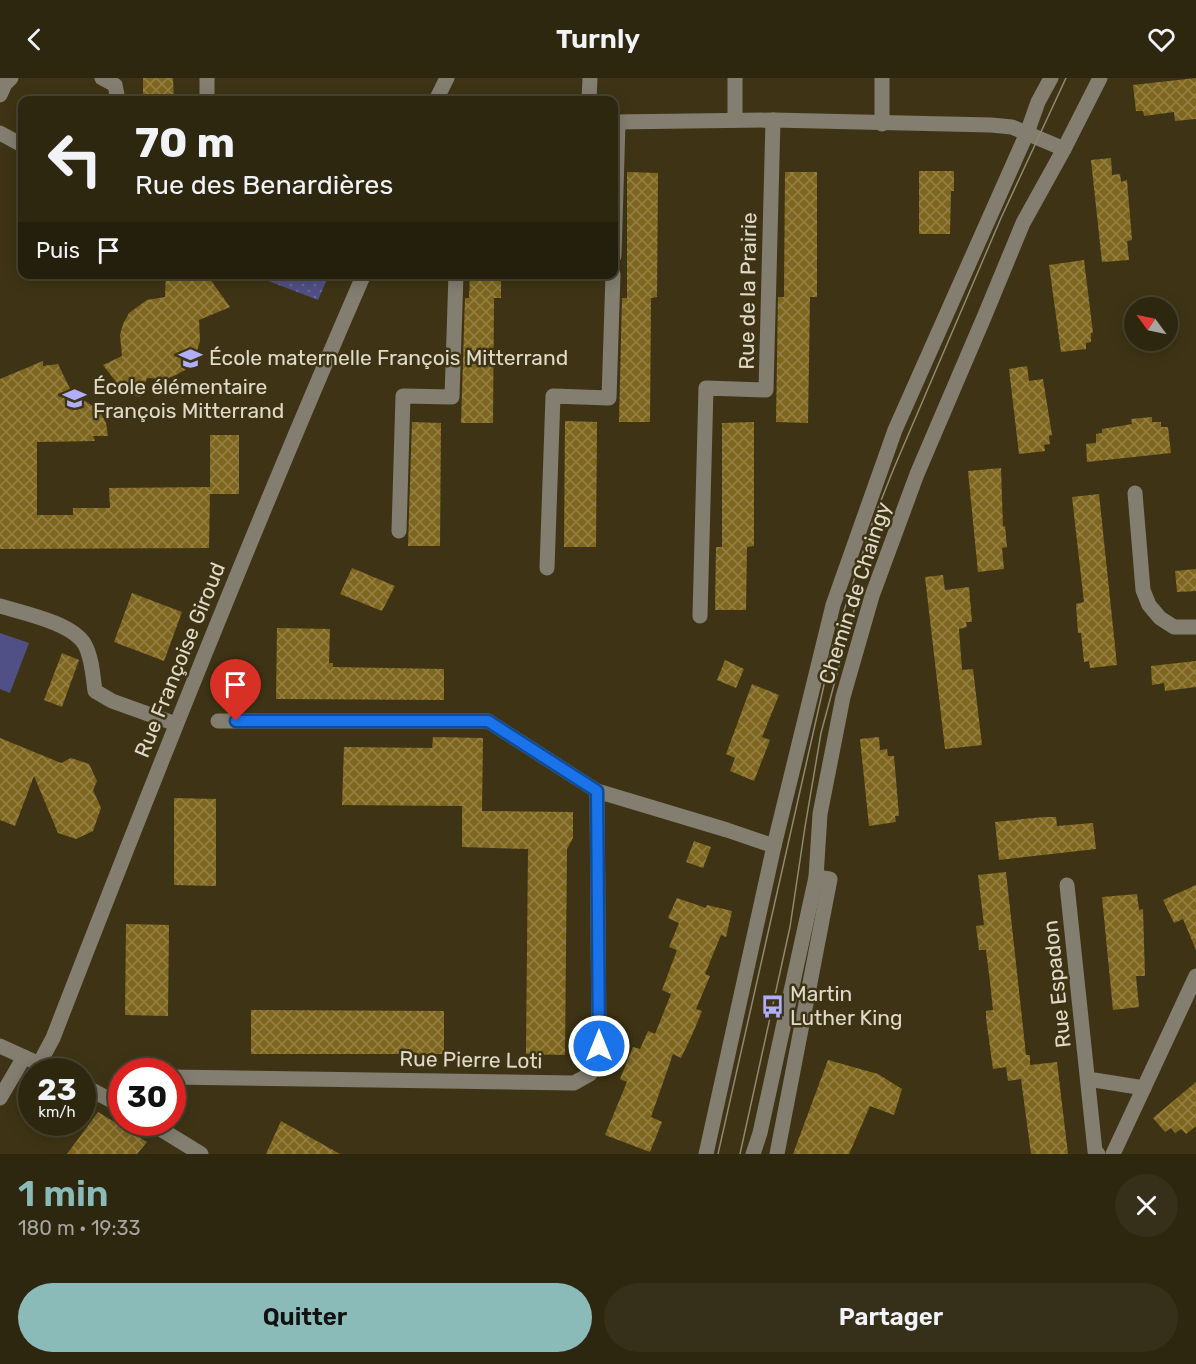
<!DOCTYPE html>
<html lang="fr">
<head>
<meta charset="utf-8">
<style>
	:root { --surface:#2e2710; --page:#362f19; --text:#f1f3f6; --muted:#a7a59f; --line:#494430; --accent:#8bbbb9 }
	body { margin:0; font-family:Rubik,sans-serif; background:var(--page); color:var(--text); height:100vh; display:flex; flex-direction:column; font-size:22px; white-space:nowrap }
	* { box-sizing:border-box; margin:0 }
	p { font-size:20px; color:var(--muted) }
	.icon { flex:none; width:33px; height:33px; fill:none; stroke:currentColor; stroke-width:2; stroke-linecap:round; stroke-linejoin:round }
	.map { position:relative; height:1076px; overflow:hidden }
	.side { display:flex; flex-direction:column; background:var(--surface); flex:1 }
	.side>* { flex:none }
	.top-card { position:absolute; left:18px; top:18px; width:600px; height:183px; border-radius:12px; box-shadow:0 3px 15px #0003,0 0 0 2px var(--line); background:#2e2710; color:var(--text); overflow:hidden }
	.needle { width:39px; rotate:303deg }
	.controls { position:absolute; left:1124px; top:219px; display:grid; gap:12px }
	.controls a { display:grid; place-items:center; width:54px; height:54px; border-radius:50%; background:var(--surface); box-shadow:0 3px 15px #0003,0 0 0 2px var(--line); font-size:30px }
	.speed { position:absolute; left:18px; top:980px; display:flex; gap:12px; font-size:30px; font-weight:700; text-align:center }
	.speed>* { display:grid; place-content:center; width:78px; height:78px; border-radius:50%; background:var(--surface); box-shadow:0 3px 15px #0003,0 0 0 2px var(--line); line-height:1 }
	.speed small { font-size:15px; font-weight:400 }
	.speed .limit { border:9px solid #d22; background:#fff; color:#111 }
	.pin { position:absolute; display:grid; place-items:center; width:51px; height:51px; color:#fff; margin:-62px -26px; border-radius:50% 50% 50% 0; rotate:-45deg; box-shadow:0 0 6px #0007 }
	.pin .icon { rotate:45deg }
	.me { position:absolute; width:66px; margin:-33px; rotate:0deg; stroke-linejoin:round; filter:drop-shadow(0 0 4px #0008) }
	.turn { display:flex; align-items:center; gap:21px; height:126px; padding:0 18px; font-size:27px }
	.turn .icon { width:78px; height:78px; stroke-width:2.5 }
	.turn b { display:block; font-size:42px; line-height:51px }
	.then { display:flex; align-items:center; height:57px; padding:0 18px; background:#0003; gap:12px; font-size:22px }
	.round { display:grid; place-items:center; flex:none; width:63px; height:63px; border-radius:32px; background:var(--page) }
	.head { display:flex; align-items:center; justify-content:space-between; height:102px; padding:0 18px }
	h1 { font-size:36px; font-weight:600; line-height:45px; color:var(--accent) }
	.action { display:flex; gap:12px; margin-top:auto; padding:12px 18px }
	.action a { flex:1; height:69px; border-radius:36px; background:var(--accent); color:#111; font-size:24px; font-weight:600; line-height:69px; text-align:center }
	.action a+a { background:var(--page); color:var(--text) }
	header { display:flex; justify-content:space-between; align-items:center; height:78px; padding:0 18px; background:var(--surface); font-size:27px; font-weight:600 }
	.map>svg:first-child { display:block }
	.grass { fill:#504f86 }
	.park { fill:url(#park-dots) }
	.building { fill:url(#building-cross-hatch) }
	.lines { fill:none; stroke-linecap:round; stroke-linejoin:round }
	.minor { stroke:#837e70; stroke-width:15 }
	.tram { stroke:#908870; stroke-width:1.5 }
	.route-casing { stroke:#114b97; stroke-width:15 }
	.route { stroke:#1a73e8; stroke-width:10 }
	.labels { text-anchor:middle; stroke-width:5; stroke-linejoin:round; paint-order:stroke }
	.street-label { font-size:21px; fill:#e0dac9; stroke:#3e3415 }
	.poi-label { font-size:21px; fill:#e0dac9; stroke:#3e3415; text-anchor:start }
</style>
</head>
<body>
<header><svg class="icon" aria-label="back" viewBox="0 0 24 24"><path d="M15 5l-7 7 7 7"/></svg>Turnly<svg class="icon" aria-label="heart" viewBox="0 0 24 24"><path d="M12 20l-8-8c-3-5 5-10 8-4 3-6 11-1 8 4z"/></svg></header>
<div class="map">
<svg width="1196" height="1076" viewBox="0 0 1196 1076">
	<defs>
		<pattern id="park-dots" width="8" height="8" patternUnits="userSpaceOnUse" patternTransform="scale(1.5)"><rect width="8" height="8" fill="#504f86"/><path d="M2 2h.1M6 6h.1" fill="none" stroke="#696896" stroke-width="1.8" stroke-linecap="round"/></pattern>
		<pattern id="building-cross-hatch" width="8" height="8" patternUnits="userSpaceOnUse" patternTransform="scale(1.5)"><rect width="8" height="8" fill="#7e661e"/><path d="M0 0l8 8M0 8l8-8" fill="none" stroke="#968248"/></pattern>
	</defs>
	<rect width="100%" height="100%" fill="#3e3415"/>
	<path class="grass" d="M0 555 29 565 10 615 0 611Z"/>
	<path class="park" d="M253 197H329L318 222Z"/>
	<g class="building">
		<path d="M143 0H173L174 22H143Z"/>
		<path d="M1196 0V41L1175 43 1174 34 1144 38 1143 33H1136L1133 7Z"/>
		<path d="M1111 80 1112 97 1120 96 1121 104 1127 102 1132 162 1127 163 1129 182 1102 184 1091 82Z"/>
		<path d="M919 93H954V113H951L950 156H919Z"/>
		<path d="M627 94 658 95 657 219 651 220 650 344H619L622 220H627Z"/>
		<path d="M785 94H817V219H810L808 345 776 344 778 219H784Z"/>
		<path d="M1084 182 1093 255H1091V264L1086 265V271L1061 274 1049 187Z"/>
		<path d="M166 196H203L210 201 230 229 199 242 200 263 194 282 185 292 174 298 165 301 147 300 140 319 131 316 120 309 103 287 122 278 120 257 123 246 129 235 147 222 165 219Z"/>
		<path d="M470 196H501V220H494L493 345H461L465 220H469Z"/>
		<path d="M43 283V288L58 286 72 315 99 332 106 345 108 358H93L95 363 37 364V437H73V430H110L109 410 210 409V357H239V416H210L209 470 0 471V301Z"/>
		<path d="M1027 288 1029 303 1043 301 1052 357 1049 358 1050 366 1044 367 1045 373 1019 376 1009 291Z"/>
		<path d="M1152 339V344H1161V349H1168L1171 375 1087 384 1086 366 1096 365V356L1102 355V351L1132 346 1131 341Z"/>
		<path d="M565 343 597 344 596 469H564Z"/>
		<path d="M412 344 441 345 440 468H408Z"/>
		<path d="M754 344V468L747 469 746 532H715L716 469H722V345Z"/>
		<path d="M1001 390 1003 449 1005 448 1007 469 1002 470 1004 491 978 494 968 393Z"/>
		<path d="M1099 416 1117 587 1090 590 1089 583 1084 584 1081 555H1078L1076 526 1084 524 1072 419Z"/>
		<path d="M352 490 395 508 382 533 340 516Z"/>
		<path d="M1196 491V513L1177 514 1175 493Z"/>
		<path d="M943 497 945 512 969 509 972 544H966L967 549 959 551 962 592 973 591 982 667 945 671 925 499Z"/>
		<path d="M132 515 182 534 164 583 114 564Z"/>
		<path d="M277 550 330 551 329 585H333V589L444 591V622L276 621Z"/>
		<path d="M62 575 79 582 62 629 44 622Z"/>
		<path d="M725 582 744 591 736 610 717 602Z"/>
		<path d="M1196 583V609L1165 613 1164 605 1152 607 1151 588Z"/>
		<path d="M752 606 779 617 762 659 770 662 754 703 730 693 735 680 726 676Z"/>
		<path d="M433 659 483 660 482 733 573 734V760L567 771 565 977 526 976 528 771 462 769V728L342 727 344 669 432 670Z"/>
		<path d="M879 659 880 672 887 671 888 678H894L899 738H895L896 744 869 748 860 661Z"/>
		<path d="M0 660 61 685 71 680 89 686 97 703 93 712 101 730 93 753 76 761 58 755 34 698 15 748 0 742Z"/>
		<path d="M174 720 216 721V808L174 807Z"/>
		<path d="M1044 739H1056L1057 748 1093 745 1096 771 999 782 995 744Z"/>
		<path d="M694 763 711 769 703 790 686 784Z"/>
		<path d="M1006 794 1026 977H1030V987L1057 984 1068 1076H1031L1021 1001 1008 1003 1006 989 993 991 986 940V933L993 932 990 904 986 872H979L976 848 984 847 978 797Z"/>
		<path d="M1196 807V872L1183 841 1174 845 1163 822Z"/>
		<path d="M1137 816 1139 832 1143 831 1145 898H1136L1139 929 1113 932 1102 819Z"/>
		<path d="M677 820 706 830 707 827 732 833 726 859 721 857 705 896 710 898 696 931 702 933 692 957 681 980 673 976 651 1039 662 1044 650 1074 605 1057 627 1004 620 1001 633 969 640 971 648 953 655 956 671 916 662 912 677 872 669 869 679 845 668 840Z"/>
		<path d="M126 846 169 847 168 938 125 937Z"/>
		<path d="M251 932 444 933V976H251Z"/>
		<path d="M828 982 878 996 902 1011 894 1037 870 1028 849 1076H793Z"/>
		<path d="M1196 1004V1048L1186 1056 1181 1051 1175 1055 1171 1050 1165 1054 1153 1040Z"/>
		<path d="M98 1034 147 1064 137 1076H67Z"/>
		<path d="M281 1043 340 1076H266Z"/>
	</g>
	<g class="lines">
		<g class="minor">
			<path d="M102 0 115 7 118 22"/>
			<path d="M0 17 5 6 11 0"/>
			<path d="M207 22V0"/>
			<path d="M436 22 447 0"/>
			<path d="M589 22 590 0"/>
			<path d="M735 42V0"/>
			<path d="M614 44 773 42 991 47 1012 49 1064 71"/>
			<path d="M882 46V0"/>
			<path d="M0 55 22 67"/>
			<path d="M614 178 618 45"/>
			<path d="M1135 415 1143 512 1149 527 1160 540 1174 549H1196"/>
			<path d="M399 453 403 318 452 319 456 196"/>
			<path d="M547 490 553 318 609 320 613 196"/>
			<path d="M0 528C23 535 73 545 85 567 92 580 93 599 95 613L112 623 176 646"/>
			<path d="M700 538 706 310 766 312 773 42"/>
			<path d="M218 643H488L597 713 727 752 774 768"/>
			<path d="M1067 807 1095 1073 1098 1076"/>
			<path d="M0 968 55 993"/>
			<path d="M39 986 53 960C152 704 254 449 364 196"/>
			<path d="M172 999 574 1005 590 996 599 968 597 713"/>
			<path d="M1088 1001 1144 1010"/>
			<path d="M82 1007 122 1028"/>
			<path d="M0 1020 24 979"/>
			<path d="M149 1044 201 1076"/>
			<path d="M706 1076 774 768 833 527 895 352 1027 55 1038 24 1051 0"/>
			<path d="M753 1076 760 1055 816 799 820 736 843 619 872 518 917 396 985 237 1023 145 1064 71 1100 0"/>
			<path d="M777 1076 830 801 816 799"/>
			<path d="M1113 1076 1196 898"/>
		</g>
		<g class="tram">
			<path d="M718 1076 833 567 874 440 894 390 1001 140 1066 0"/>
			<path d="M740 1076 790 849 805 749 821 655 860 510"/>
		</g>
	</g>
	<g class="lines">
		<defs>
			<path id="route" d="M236 643H488L597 713 599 968"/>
		</defs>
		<use href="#route" class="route-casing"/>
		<use href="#route" class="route"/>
	</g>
	<defs>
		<symbol id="school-bare" viewBox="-9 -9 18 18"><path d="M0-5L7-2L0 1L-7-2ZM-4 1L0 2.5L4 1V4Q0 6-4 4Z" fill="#aeaefb" stroke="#3e3415" stroke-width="2.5" paint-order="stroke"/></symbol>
		<symbol id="bus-bare" viewBox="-9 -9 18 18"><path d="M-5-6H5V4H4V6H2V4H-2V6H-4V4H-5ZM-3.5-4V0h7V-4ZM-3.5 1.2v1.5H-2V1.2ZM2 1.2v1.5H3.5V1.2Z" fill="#aeaefb" stroke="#3e3415" stroke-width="2.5" paint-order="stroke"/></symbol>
	</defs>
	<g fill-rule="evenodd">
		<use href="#school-bare" x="174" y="264" width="33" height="33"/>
		<use href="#school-bare" x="58" y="304" width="33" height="33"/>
		<use href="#bus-bare" x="756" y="912" width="33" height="33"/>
	</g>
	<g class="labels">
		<g class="street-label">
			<text transform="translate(748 213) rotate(-89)" y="7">Rue de la Prairie</text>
			<text transform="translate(855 515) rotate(-72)" y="7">Chemin de Chaingy</text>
			<text transform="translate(180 582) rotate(-68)" y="7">Rue Françoise Giroud</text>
			<text transform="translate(1057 906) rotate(-96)" y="7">Rue Espadon</text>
			<text transform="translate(471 982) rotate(1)" y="7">Rue Pierre Loti</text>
		</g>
		<g class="poi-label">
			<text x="209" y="287">École maternelle François Mitterrand</text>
			<text x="93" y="316">École élémentaire<tspan x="93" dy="24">François Mitterrand</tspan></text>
			<text x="790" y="923">Martin<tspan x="790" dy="24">Luther King</tspan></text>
		</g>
	</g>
</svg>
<div class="controls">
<a><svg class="needle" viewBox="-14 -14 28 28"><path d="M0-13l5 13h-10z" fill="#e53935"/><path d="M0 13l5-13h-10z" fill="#a7a59f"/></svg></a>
</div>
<div class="speed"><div>23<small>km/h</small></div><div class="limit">30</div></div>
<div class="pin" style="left:236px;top:643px;background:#d93025"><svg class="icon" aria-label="arrive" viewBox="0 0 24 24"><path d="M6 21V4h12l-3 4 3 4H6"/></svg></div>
<svg class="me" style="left:599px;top:968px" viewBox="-20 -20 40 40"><circle r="17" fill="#1a73e8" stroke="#fff" stroke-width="3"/><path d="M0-11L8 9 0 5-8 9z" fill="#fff"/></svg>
<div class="top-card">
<div class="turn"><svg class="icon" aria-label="left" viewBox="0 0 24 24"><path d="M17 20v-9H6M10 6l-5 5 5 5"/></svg><div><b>70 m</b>Rue des Benardières</div></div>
<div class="then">Puis<svg class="icon" aria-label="arrive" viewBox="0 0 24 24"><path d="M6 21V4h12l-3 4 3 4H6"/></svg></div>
</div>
</div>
<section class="side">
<div class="head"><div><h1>1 min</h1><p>180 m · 19:33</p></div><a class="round"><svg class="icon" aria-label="close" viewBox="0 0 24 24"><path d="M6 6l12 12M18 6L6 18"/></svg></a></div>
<div class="action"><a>Quitter</a><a>Partager</a></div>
</section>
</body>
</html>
